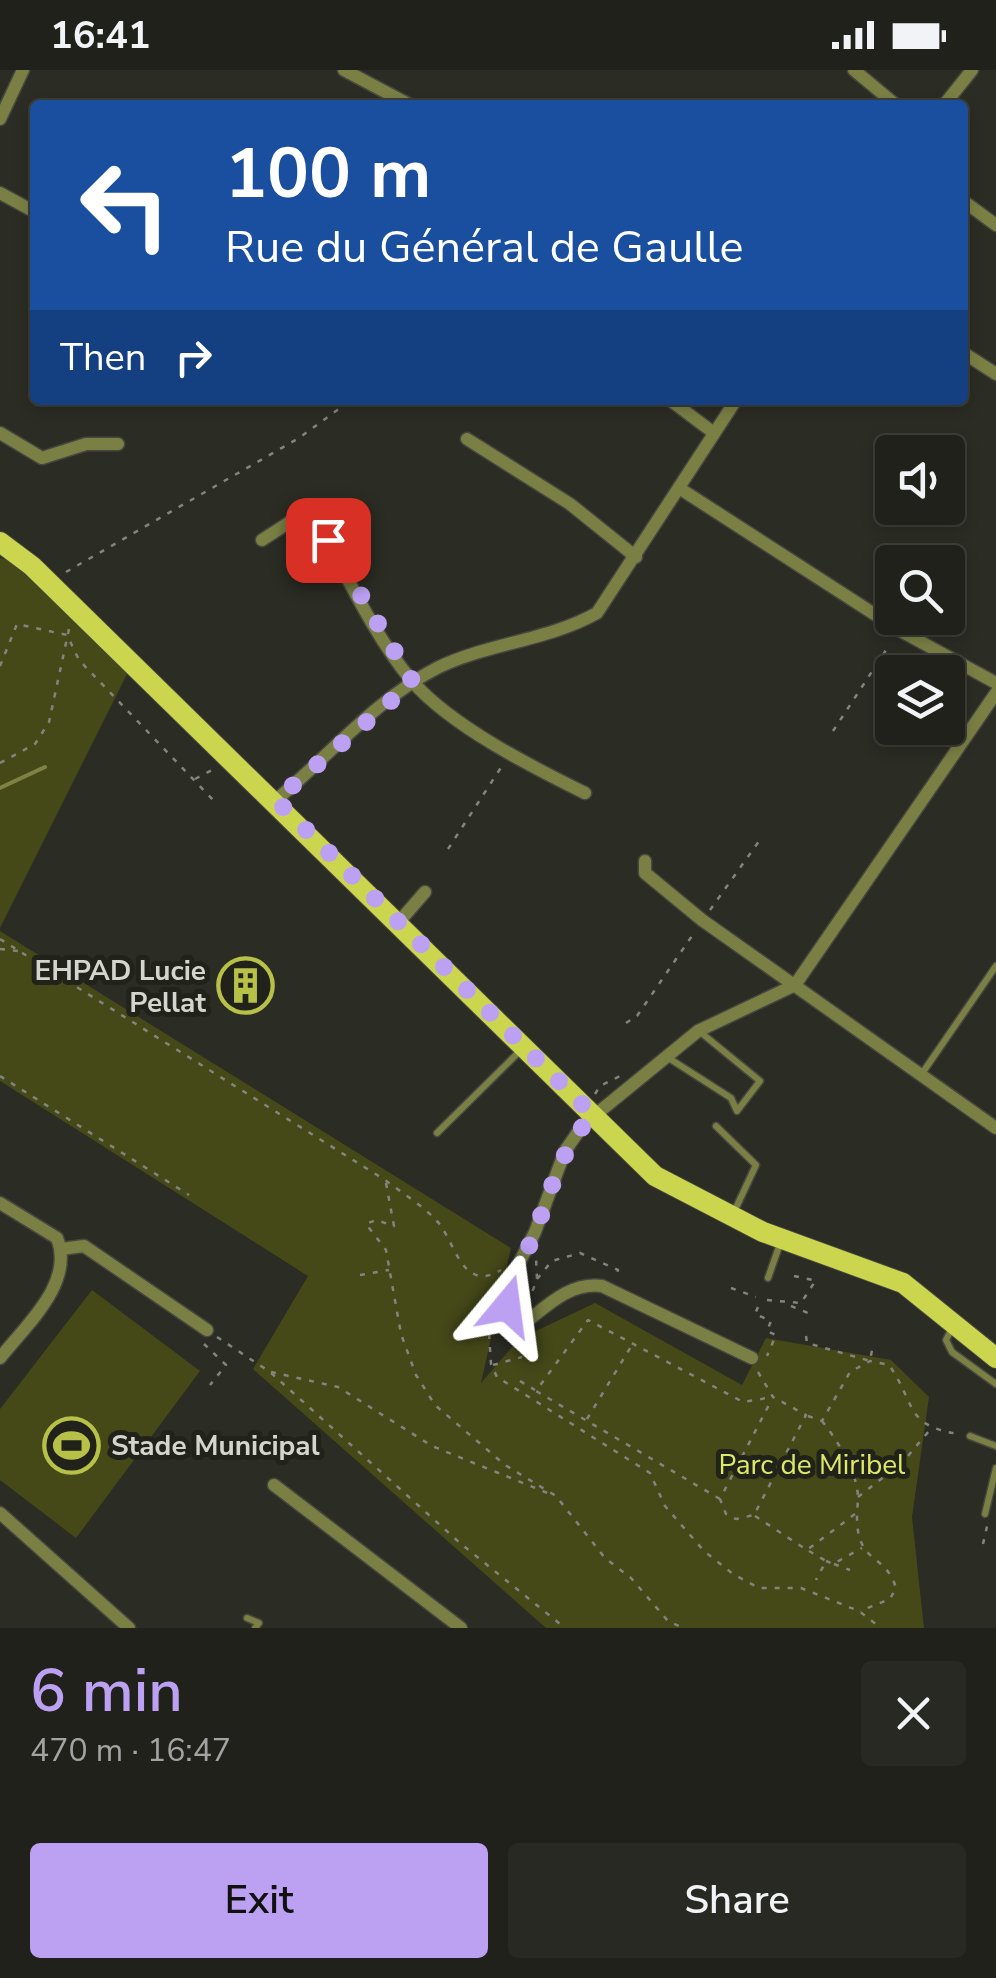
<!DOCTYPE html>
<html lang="en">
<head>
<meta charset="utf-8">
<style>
	:root { --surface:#20211a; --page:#282923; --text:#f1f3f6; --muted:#a2a3a2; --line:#3d3e39; --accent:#bca0f2 }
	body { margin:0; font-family:"Nunito Sans",sans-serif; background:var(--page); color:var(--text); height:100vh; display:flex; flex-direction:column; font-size:38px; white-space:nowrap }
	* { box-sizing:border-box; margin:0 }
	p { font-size:32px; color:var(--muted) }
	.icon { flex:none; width:55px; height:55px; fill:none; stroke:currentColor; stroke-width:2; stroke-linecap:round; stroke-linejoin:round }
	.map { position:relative; height:1558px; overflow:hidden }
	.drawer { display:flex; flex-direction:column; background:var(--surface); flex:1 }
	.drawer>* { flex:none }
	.top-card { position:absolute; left:30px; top:30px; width:938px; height:305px; border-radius:10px; box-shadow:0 5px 15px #0003,0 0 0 2px var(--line); background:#1a4fa0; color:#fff; overflow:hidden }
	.fabs { position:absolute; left:875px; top:365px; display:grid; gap:20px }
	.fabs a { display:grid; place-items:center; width:90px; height:90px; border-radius:10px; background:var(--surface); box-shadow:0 5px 15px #0003,0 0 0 2px var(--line); font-size:50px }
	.pin { position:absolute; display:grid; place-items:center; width:85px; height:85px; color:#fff; margin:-42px; border-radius:20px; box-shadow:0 5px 15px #0006 }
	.me { position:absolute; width:110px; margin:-55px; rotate:16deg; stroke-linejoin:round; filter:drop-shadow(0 0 8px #0008) }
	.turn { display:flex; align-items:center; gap:35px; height:210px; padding:0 30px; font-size:45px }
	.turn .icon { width:130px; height:130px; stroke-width:2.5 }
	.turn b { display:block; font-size:70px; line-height:85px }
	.then { display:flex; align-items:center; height:95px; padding:0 30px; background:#0003; gap:20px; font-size:38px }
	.round { display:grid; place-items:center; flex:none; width:105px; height:105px; border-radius:10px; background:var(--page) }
	.summary { display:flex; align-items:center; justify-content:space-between; height:170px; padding:0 30px }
	h1 { font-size:60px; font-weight:600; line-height:75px; color:var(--accent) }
	.action { display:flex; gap:20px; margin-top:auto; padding:20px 30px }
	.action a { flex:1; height:115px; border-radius:10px; background:var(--accent); color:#111; font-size:40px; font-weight:600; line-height:115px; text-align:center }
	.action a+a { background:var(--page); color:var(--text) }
	.status { display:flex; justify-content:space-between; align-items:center; height:70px; padding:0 50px; background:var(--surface); direction:ltr }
	.status svg { height:28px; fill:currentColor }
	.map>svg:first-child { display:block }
	.green { fill:#454918 }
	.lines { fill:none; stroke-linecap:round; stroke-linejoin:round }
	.stream { stroke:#7f8244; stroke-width:4 }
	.lane-casing { stroke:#46473f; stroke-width:9 }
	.street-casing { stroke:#46473f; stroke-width:15 }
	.primary-casing { stroke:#46473f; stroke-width:22 }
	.path { stroke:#83847d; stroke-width:2.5; stroke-dasharray:5 8; stroke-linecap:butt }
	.lane { stroke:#7a8044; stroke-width:6 }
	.street { stroke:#7a8044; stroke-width:12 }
	.primary { stroke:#cbd54d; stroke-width:20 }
	.route { stroke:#bca0f2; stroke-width:18; stroke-dasharray:0 32.4 }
	.labels { text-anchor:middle; stroke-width:10; stroke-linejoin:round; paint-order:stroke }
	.poi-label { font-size:28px; font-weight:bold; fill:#d4d5cf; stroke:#21221a; text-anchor:end }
	.park-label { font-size:28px; fill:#deea65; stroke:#21221a }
</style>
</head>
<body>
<div class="status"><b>16:41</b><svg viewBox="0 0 49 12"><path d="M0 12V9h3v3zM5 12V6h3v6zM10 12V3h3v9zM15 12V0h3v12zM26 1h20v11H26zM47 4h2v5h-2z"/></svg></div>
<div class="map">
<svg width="996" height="1558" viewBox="0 0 996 1558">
	<rect width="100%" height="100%" fill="#2b2c23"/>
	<g class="green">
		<path d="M0 488 48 502 135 588 0 858Z"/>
		<path d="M0 861 511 1178 481 1313 519 1269 595 1233 742 1315 766 1268 891 1290 929 1327 912 1447 924 1558H546L253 1299 308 1206 0 1011Z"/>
		<path d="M92 1220 200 1301 76 1468 0 1410V1339Z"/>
	</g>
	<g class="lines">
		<path class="stream" d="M0 718 45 697"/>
		<defs>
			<g id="lane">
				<path d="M667 987 731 1028 737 1041 760 1011 699 961"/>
				<path d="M921 1005 996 896"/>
				<path d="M716 1056 756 1095 734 1142"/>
				<path d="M437 1063 523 978"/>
				<path d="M768 1208 781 1171"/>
				<path d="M952 1258 946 1270 952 1282 996 1314"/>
				<path d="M970 1366 996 1376"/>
				<path d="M985 1444 996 1398"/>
				<path d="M247 1548 259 1553 255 1558"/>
			</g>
			<g id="street">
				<path d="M344 0 410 35"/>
				<path d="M854 0 896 35"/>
				<path d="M944 35 972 0"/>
				<path d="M0 49 23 0"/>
				<path d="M0 123 35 142"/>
				<path d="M962 130 996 155"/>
				<path d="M962 282 996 304"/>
				<path d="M670 330 714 363"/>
				<path d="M0 363 42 388 86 374H118"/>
				<path d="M467 369 570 434 636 487"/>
				<path d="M679 418 899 560 996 613"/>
				<path d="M262 470 310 439C341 493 372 564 412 611 451 656 532 697 585 723"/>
				<path d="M276 730C329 686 375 630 437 598 488 573 547 571 597 543L736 330"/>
				<path d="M645 791V803L702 850 996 1058"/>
				<path d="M398 853 425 822"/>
				<path d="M0 1133 57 1168C75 1213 26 1255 0 1288"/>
				<path d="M61 1179 84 1176 207 1260"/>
				<path d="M752 1288 602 1216C571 1212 549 1234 526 1252L513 1248 507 1236 517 1197 535 1162 565 1081 583 1055 698 961 795 915 996 623"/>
				<path d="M274 1415 461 1558"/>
				<path d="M0 1443 129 1558"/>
			</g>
			<path id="primary" d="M0 472 32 496 655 1106 763 1162 903 1213 996 1288"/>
		</defs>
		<use href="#lane" class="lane-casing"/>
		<use href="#street" class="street-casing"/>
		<use href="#primary" class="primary-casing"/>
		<g class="path">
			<path d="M66 502 299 368 351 330"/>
			<path d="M0 596 17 554 67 565 79 590 214 731"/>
			<path d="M833 661 890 574"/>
			<path d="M0 693 35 674 49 652 69 559"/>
			<path d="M195 709 214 699"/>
			<path d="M448 779 502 696"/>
			<path d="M710 840 762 767"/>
			<path d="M0 869 385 1110C402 1123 422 1135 436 1150 456 1171 461 1224 501 1200"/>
			<path d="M0 879 18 881"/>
			<path d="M626 953 637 946 694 863"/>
			<path d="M0 1006 189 1125"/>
			<path d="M595 1024 600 1016 620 1006"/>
			<path d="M386 1113 394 1156 376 1150 366 1154 386 1180 401 1264 416 1305 435 1335 505 1395 556 1426 605 1488 631 1508 668 1551 683 1558"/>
			<path d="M360 1205 389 1200"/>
			<path d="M794 1206 813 1210"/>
			<path d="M537 1209 552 1191 580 1183 618 1200 615 1207"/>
			<path d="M731 1218 756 1227"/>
			<path d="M767 1230 801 1233 814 1213"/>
			<path d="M528 1233 537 1209 536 1188"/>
			<path d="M791 1236 813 1245"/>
			<path d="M758 1237 755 1244 771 1251 767 1261 776 1265 767 1286"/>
			<path d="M489 1264 491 1294 497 1307 650 1403 665 1436 704 1481 733 1504 759 1518H801L859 1541 881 1558"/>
			<path d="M806 1266 807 1273 870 1291 872 1280"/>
			<path d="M217 1267 270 1302 460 1473 565 1558"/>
			<path d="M204 1274 226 1295 210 1315"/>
			<path d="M493 1295 522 1287"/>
			<path d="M271 1302 338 1317 432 1376 550 1424"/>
			<path d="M758 1302 773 1327 806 1345 754 1445 736 1449 726 1444 720 1429 772 1329"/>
			<path d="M520 1311 535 1320"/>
			<path d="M808 1346 822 1351 850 1302 870 1291 889 1295C916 1333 904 1356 959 1364"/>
			<path d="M587 1349 632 1275"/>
			<path d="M822 1351C838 1371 858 1403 858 1429 857 1444 855 1461 863 1476 873 1493 888 1492 896 1518L890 1529 860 1541"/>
			<path d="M858 1427 902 1393 929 1361"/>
			<path d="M720 1429 536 1321 588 1250 743 1332 773 1327"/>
			<path d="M755 1446 807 1480 855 1444"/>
			<path d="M983 1474 988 1452"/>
			<path d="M809 1481 826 1491 816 1510"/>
			<path d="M826 1491 833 1494 862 1478"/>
			<path d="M834 1494 850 1500"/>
		</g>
		<use href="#lane" class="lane"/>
		<use href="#street" class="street"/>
		<use href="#primary" class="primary"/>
	</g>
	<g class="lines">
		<path class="route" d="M328 470 413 612 276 730 593 1045C562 1076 553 1116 537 1156 527 1184 514 1206 507 1236"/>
	</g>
	<defs>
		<symbol id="building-ring" viewBox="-11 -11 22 22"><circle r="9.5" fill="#21221a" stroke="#b7c148" stroke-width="1.5"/><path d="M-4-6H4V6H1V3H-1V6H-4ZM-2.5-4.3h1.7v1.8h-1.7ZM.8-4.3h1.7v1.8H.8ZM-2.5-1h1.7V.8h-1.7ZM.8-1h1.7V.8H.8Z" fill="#b7c148"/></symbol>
		<symbol id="stadium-ring" viewBox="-11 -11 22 22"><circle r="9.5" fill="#21221a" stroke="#b7c148" stroke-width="1.5"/><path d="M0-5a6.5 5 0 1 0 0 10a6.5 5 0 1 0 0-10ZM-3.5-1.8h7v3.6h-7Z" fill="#b7c148"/></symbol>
	</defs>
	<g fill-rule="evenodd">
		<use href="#building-ring" x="214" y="884" width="63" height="63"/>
		<use href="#stadium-ring" x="40" y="1344" width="63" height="63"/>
	</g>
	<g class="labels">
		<g class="poi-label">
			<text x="206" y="910">EHPAD Lucie<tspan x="206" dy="32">Pellat</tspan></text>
			<text x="111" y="1385" text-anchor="start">Stade Municipal</text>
		</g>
		<g class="park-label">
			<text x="812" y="1404">Parc de Miribel</text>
		</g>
	</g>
</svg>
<div class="fabs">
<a><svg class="icon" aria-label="sound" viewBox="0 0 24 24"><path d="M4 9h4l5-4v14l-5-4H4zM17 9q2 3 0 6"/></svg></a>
<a><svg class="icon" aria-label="search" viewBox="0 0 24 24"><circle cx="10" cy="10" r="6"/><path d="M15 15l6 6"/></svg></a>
<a><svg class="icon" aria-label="layers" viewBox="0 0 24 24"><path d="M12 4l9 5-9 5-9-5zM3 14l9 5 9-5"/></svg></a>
</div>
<div class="pin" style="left:328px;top:470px;background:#d93025"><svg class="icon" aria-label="arrive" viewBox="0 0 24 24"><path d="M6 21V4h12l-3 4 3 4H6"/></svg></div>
<svg class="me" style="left:507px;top:1236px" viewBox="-20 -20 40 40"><path d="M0-17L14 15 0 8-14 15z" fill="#bca0f2" stroke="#fff" stroke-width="4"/></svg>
<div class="top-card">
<div class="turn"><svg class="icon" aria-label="left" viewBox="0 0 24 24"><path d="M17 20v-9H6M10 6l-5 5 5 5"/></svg><div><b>100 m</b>Rue du Général de Gaulle</div></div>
<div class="then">Then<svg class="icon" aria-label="right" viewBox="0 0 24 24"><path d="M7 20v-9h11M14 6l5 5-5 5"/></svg></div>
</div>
</div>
<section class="drawer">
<div class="summary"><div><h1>6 min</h1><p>470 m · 16:47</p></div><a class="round"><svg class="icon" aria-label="close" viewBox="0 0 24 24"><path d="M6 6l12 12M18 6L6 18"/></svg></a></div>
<div class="action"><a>Exit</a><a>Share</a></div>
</section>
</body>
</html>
